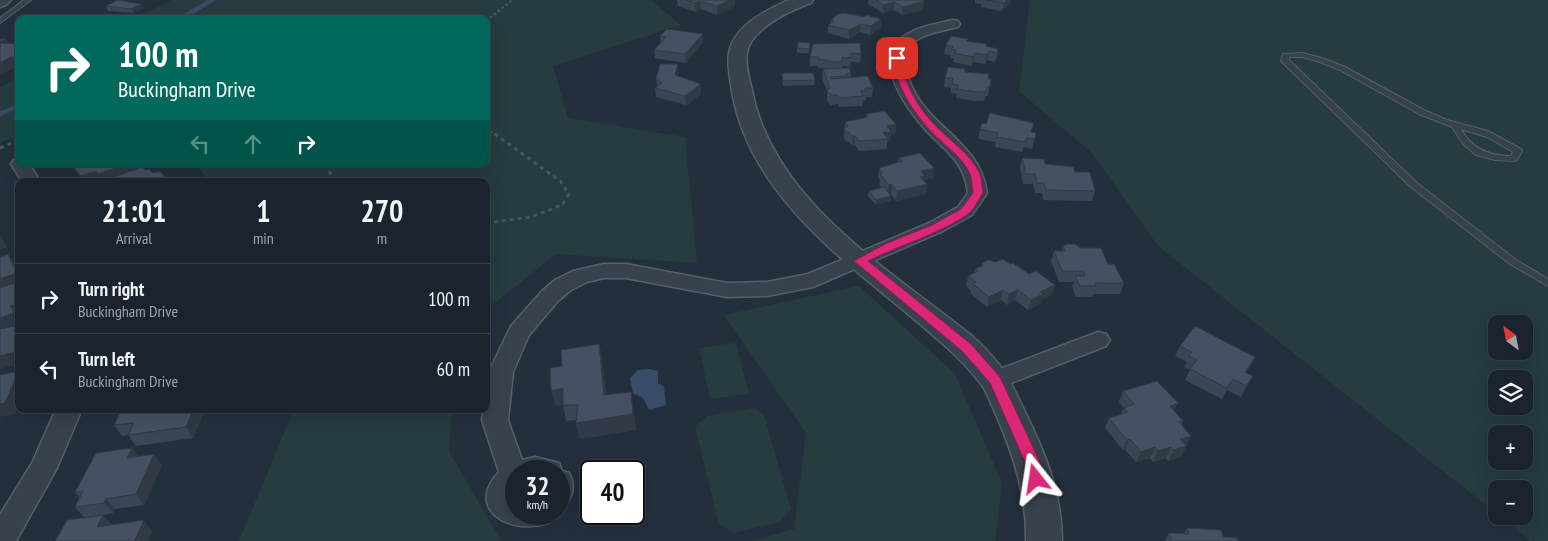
<!DOCTYPE html>
<html lang="en">
<head>
<meta charset="utf-8">
<style>
	:root { --surface:#1b232e; --page:#282f3a; --text:#f1f3f6; --muted:#a0a4aa; --line:#39404a }
	body { margin:0; font-family:"PT Sans Narrow",sans-serif; background:var(--page); color:var(--text); height:100vh; display:flex; flex-direction:column; font-size:19px; white-space:nowrap }
	* { box-sizing:border-box; margin:0 }
	p { font-size:16px; color:var(--muted) }
	.icon { flex:none; width:28px; height:28px; fill:none; stroke:currentColor; stroke-width:2; stroke-linecap:round; stroke-linejoin:round }
	.map { position:relative; flex:1; overflow:hidden }
	.details { position:absolute; left:15px; top:178px; width:475px; height:235px; display:flex; flex-direction:column; background:var(--surface); border-radius:10px; box-shadow:0 5px 20px #0002,0 0 0 1px var(--line) }
	.details>* { flex:none }
	.top-card { position:absolute; left:15px; top:15px; width:475px; height:152px; border-radius:10px; box-shadow:0 5px 20px #0002,0 0 0 1px var(--line); background:#00695c; color:#fff; overflow:hidden }
	.needle { width:32px; rotate:328deg }
	.fabs { position:absolute; left:1488px; top:315px; display:grid; gap:10px }
	.fabs a { display:grid; place-items:center; width:45px; height:45px; border-radius:10px; background:var(--surface); box-shadow:0 5px 20px #0002,0 0 0 1px var(--line); font-size:25px }
	.speed { position:absolute; left:505px; top:460px; display:flex; gap:10px; font-size:25px; font-weight:700; text-align:center }
	.speed>* { display:grid; place-content:center; width:65px; height:65px; border-radius:50%; background:var(--surface); box-shadow:0 5px 20px #0002,0 0 0 1px var(--line); line-height:1 }
	.speed small { font-size:12px; font-weight:400 }
	.speed .limit { border:2px solid #111; border-radius:8px; background:#fff; color:#111 }
	.pin { position:absolute; display:grid; place-items:center; width:42px; height:42px; color:#fff; margin:-21px; border-radius:10px; box-shadow:0 2px 8px #0006 }
	.me { position:absolute; width:55px; margin:-28px; rotate:345deg; stroke-linejoin:round; filter:drop-shadow(0 0 4px #0008) }
	.turn { display:flex; align-items:center; gap:18px; height:105px; padding:0 20px; font-size:22px }
	.turn .icon { width:65px; height:65px; stroke-width:2.5 }
	.turn b { display:block; font-size:35px; line-height:42px }
	.lanes { display:flex; align-items:center; height:48px; padding:0 20px; background:#0003; justify-content:center; gap:25px; direction:ltr }
	.lanes .off { opacity:.35 }
	.eta { display:flex; justify-content:space-evenly; align-items:center; height:85px; text-align:center }
	.eta b { font-size:30px; font-weight:600; line-height:35px }
	ul { padding:0; list-style:none }
	li { display:flex; align-items:center; gap:15px; height:70px; padding:0 20px; border-top:1px solid var(--line) }
	li div { flex:1 }
	li b { display:block; font-size:19px }
	li em { font-style:normal }
	.map>svg:first-child { display:block }
	.green { fill:#263c3f; fill-rule:evenodd }
	.water { fill:#394c67 }
	.lines { fill:none; stroke-linecap:round; stroke-linejoin:round }
	.stream { stroke:#394c67; stroke-width:4.5 }
	.service-casing { stroke:#565f6c; stroke-width:2 }
	.minor-casing { stroke:#565f6c; stroke-width:3 }
	.tertiary-casing { stroke:#565f6c; stroke-width:3 }
	.path-far1 { stroke:#44595c; stroke-width:2.5; stroke-dasharray:2.5 2.5; stroke-linecap:butt }
	.path { stroke:#44595c; stroke-width:3; stroke-dasharray:4 4; stroke-linecap:butt }
	.service { fill:#38414e; fill-rule:evenodd }
	.minor { fill:#38414e; fill-rule:evenodd }
	.tertiary { fill:#38414e; fill-rule:evenodd }
	.wall { fill:#3b4654 }
	.shaded-wall { fill:#303945 }
	.building { fill:#455162; stroke:#303945 }
	.route { fill:#db2777; stroke:#8e194d }
</style>
</head>
<body>
<div class="map">
<svg width="1548" height="541" viewBox="0 0 1548 541">
	<rect width="100%" height="100%" fill="#242f3e"/>
	<g class="green">
		<path d="M172 0H651L681 25 553 66 568 118 685 137 697 263 556 254 486 310V181H208L197 164H486V19H135Z"/>
		<path d="M1030 0H1548V541H1530L1501 516H1524V489H1496V513L1158 246 1092 153 1019 91ZM1496 324H1524V351H1496ZM1496 379H1524V406H1496ZM1496 434H1524V461H1496Z"/>
		<path d="M19 77V135L0 143V87Z"/>
		<path d="M859 286 955 374 1002 483 995 541H751L794 529 806 433 724 315Z"/>
		<path d="M736 343 749 394 710 399 699 348Z"/>
		<path d="M755 408 764 415 791 509 780 522 734 533 719 524 695 427 707 416Z"/>
		<path d="M294 409H452L449 451 501 541H239Z"/>
	</g>
	<path class="water" d="M649 369 658 371V383L664 387 666 405 649 410 643 398 633 393 630 378 638 370Z"/>
	<g class="lines">
		<g class="stream">
			<path d="M180 19 212 0"/>
			<path d="M0 114 19 106"/>
		</g>
		<defs>
			<g id="service">
				<path d="M24 0H31L0 23V18Z"/>
				<path d="M1303 53 1325 59 1345 67 1424 110 1447 120 1488 131 1521 149 1522 151 1517 160 1514 161 1495 160 1476 155 1463 144 1452 127 1419 114 1340 70 1320 62 1303 57H1289V60L1417 183 1516 260 1548 279V286L1510 264 1411 187 1281 61 1283 54ZM1461 129 1487 137 1513 152 1511 156C1489 156 1472 149 1461 129Z"/>
			</g>
			<g id="minor">
				<path d="M953 20 958 21 960 24 958 27C942 31 919 34 908 47 903 53 904 62 906 69 916 113 950 126 973 158 981 169 985 180 987 193L972 215 943 231 813 287 767 296 727 297 626 278H604L587 282 571 290 558 301 529 335 513 372 508 420 522 460 535 457 559 463 562 471 569 473C574 483 574 490 569 500L559 504V471H516L515 498 516 514H552L548 523C510 536 464 509 499 472L482 420 484 409H486L489 372 511 326 542 291 555 280 573 271 604 264H626L727 283 767 282 808 274 929 223 958 207 968 193C964 159 944 151 924 128 907 109 874 63 899 40 913 27 936 24 953 20Z"/>
				<path d="M19 159V164H29L40 181H22L11 164 14 160Z"/>
				<path d="M1098 332 1106 334 1110 340 1106 346 996 389 987 386 984 380 987 374Z"/>
				<path d="M56 409H82L57 468 16 541H0V515L32 463Z"/>
			</g>
			<g id="tertiary">
				<path d="M0 0H11L6 5 0 7Z"/>
				<path d="M789 0H813L811 3C791 10 750 29 747 53 745 64 749 78 752 90 773 201 890 270 972 336 1003 364 1009 378 1026 414 1046 455 1062 494 1062 541H1026C1027 486 1007 437 984 388 963 359 935 337 908 314 836 255 748 189 732 91 730 79 727 65 729 53 733 26 768 9 789 0Z"/>
			</g>
		</defs>
		<use href="#service" class="service-casing"/>
		<use href="#minor" class="minor-casing"/>
		<use href="#tertiary" class="tertiary-casing"/>
		<g class="path-far1">
			<path d="M486 21 512 0"/>
			<path d="M486 128 497 136"/>
		</g>
		<g class="path">
			<path d="M0 148 19 140"/>
			<path d="M325 164 335 181"/>
			<path d="M486 223 531 217 562 205 569 194 560 181 495 134"/>
		</g>
		<use href="#service" class="service"/>
		<use href="#minor" class="minor"/>
		<use href="#tertiary" class="tertiary"/>
	</g>
	<g class="wall">
		<path d="M677 0H735V6L717 15 701 9 696 12 678 6Z"/>
		<path d="M869 0H921L923 10 902 15 894 10 883 13 868 4Z"/>
		<path d="M975 0H1011V2L1002 11 981 7V4L975 3Z"/>
		<path d="M106 6 144 8 133 13 108 11Z"/>
		<path d="M838 14 881 27 870 35 860 32 849 39 828 33V25L830 23 831 20Z"/>
		<path d="M703 34V42L686 63 655 58 654 50 661 43 660 36Z"/>
		<path d="M6 39 9 43 19 44V66H17L0 75Z"/>
		<path d="M968 39 967 41 987 47 998 49 997 57 995 62 987 60 985 64 973 62 971 66 953 62 954 58H950L951 55 944 54 946 45Z"/>
		<path d="M813 44 861 54 860 62H851L850 67 842 66V68L851 73V77L873 88 872 97H866V100L863 101 862 106 839 107 838 104 831 105 828 102 827 99V91L822 78 823 69H826L818 68V66H810V57Z"/>
		<path d="M810 47 809 53H797V48Z"/>
		<path d="M965 72 991 79 988 96H985L984 101H975L956 98 957 94 951 93V88L944 87 945 78Z"/>
		<path d="M678 73V76L701 84V94L686 105 656 97 655 88 657 86 656 78Z"/>
		<path d="M782 73 815 80 814 85 783 86Z"/>
		<path d="M866 114 896 124 895 134H891L890 141 887 142V149L859 151 855 145 852 146 849 142 846 141 844 138 845 122 865 118Z"/>
		<path d="M980 129 1032 132 1036 133 1032 149 1024 147 1022 152 995 147 996 142 978 139Z"/>
		<path d="M899 158 933 178 924 180 926 194 896 201 891 194H890L891 196V201L876 205 868 196 869 191 882 188 879 184 880 180 878 178 879 168 898 162Z"/>
		<path d="M1022 158 1075 172 1095 191 1092 201 1043 200 1042 193H1035L1033 184H1023L1020 168Z"/>
		<path d="M71 164H141L145 170 153 173 168 181H84Z"/>
		<path d="M1063 246 1080 248 1108 264 1124 283 1120 294H1093L1092 297H1076L1072 286 1074 282H1059L1051 261 1054 251H1062Z"/>
		<path d="M982 263 1052 295 1041 301 1040 304 1028 310 1015 300 1007 305 1001 300 987 307 971 294V291L966 286 968 276 974 273 975 269 982 266Z"/>
		<path d="M599 344 602 359 606 395 633 407 636 430 580 439 576 423V420L566 421 563 404 555 406Z"/>
		<path d="M1180 346 1255 357 1246 373 1253 376 1247 386 1241 397 1227 390 1222 399 1185 380 1190 369 1184 367 1187 362 1175 356Z"/>
		<path d="M1123 391 1178 403 1174 411 1183 421 1181 425 1191 436 1181 457 1168 461 1166 458 1153 462 1150 458 1136 462 1125 450H1123L1105 428 1109 418 1121 414 1124 408 1119 402Z"/>
		<path d="M205 409 193 438 136 446 128 435 122 436 114 425Z"/>
		<path d="M132 448 138 456 162 465 144 505 115 509 113 513 103 515 112 525 152 531 148 541 84 517 75 507 80 498 75 492Z"/>
		<path d="M1187 528 1239 541H1165L1169 533 1184 534Z"/>
	</g>
	<g class="shaded-wall">
		<path d="M730 0H735V6L717 15V6Z"/>
		<path d="M1007 0H1011V2L1002 11 1004 3Z"/>
		<path d="M700 1 701 9 696 12 695 3Z"/>
		<path d="M924 1 923 10 902 15 903 7Z"/>
		<path d="M894 2V10L883 13V5Z"/>
		<path d="M141 4 144 8 133 13 131 9Z"/>
		<path d="M881 19V27L870 35 871 26Z"/>
		<path d="M861 24 860 32 849 39V30Z"/>
		<path d="M703 34V42L686 63 685 54Z"/>
		<path d="M6 39 9 43 0 48V42Z"/>
		<path d="M998 49 997 57 995 62 997 53Z"/>
		<path d="M989 51 987 60 985 64 987 55Z"/>
		<path d="M975 53 973 62 971 66 973 57Z"/>
		<path d="M11 57 17 66 0 75V63Z"/>
		<path d="M678 64V73L676 84 675 75Z"/>
		<path d="M701 84V94L686 105 685 96Z"/>
		<path d="M896 124 895 134H891L890 141 887 142 888 139 883 133 887 126Z"/>
		<path d="M852 136H855V145L852 146Z"/>
		<path d="M127 164H141L144 169 111 178 112 181H102L98 174Z"/>
		<path d="M934 168 933 178 924 180V185L927 184 926 194 896 201 897 191 921 171Z"/>
		<path d="M96 171 102 181H84L81 176Z"/>
		<path d="M165 177 168 181H154Z"/>
		<path d="M892 184 891 194 888 195 889 185Z"/>
		<path d="M891 196V201L876 205V200Z"/>
		<path d="M0 234 7 247 0 250Z"/>
		<path d="M8 254 16 265 19 271V285L0 293V279Z"/>
		<path d="M1055 285 1052 295 1041 301 1040 304 1028 310 1031 300 1040 292Z"/>
		<path d="M1003 290 1001 300 987 307 989 297Z"/>
		<path d="M1018 290 1015 300 1007 305 1009 294Z"/>
		<path d="M19 303V325L0 331V318L11 306Z"/>
		<path d="M599 344 602 359 607 411 604 395Z"/>
		<path d="M19 351V364L0 369V356Z"/>
		<path d="M1255 357 1250 368 1240 383 1245 372Z"/>
		<path d="M19 371V404L15 414 0 417V404Z"/>
		<path d="M1253 376 1247 386 1241 397 1246 386Z"/>
		<path d="M1233 379 1227 390 1222 399 1227 388Z"/>
		<path d="M563 388 566 404 555 406 551 391Z"/>
		<path d="M631 392 636 430 580 439 576 423Z"/>
		<path d="M1178 403 1173 414 1170 406Z"/>
		<path d="M194 409H205L193 438 186 427Z"/>
		<path d="M1191 436 1181 457 1168 461 1180 439Z"/>
		<path d="M1130 439 1125 450H1123L1127 440Z"/>
		<path d="M1155 447 1150 458 1136 462 1141 452Z"/>
		<path d="M1171 447 1166 458 1153 462 1158 451Z"/>
		<path d="M132 448 140 459 127 458Z"/>
		<path d="M154 454 162 465 144 505 136 494Z"/>
		<path d="M106 499 115 509 113 513 104 503Z"/>
		<path d="M103 515 112 525 97 527Z"/>
		<path d="M144 520 152 531 148 541H136L135 540Z"/>
	</g>
	<g class="building">
		<path d="M118 0 141 4 131 9 106 6Z"/>
		<path d="M685 0H730L717 6 700 1 695 3Z"/>
		<path d="M876 0H921L924 1 903 7 894 2 883 5Z"/>
		<path d="M986 0H1007L1004 3Z"/>
		<path d="M845 13 864 17 866 15 881 19 871 26 861 24 849 30 828 25 834 21 831 20 838 14Z"/>
		<path d="M667 29 703 34 685 54 654 50 666 37 660 36Z"/>
		<path d="M951 36 968 39 966 41 987 44 986 46 998 49 997 53 989 51 987 55 975 53 973 57 954 53 956 50 951 49 953 47 946 45Z"/>
		<path d="M0 39H6L0 42Z"/>
		<path d="M798 42 810 43 809 49 797 48Z"/>
		<path d="M1 43 19 44V57H11L0 63V44Z"/>
		<path d="M860 43 861 54 851 53V58L842 57V62L826 61V60L818 59 819 57H810L813 44Z"/>
		<path d="M660 64H678L675 75 701 84 685 96 655 88 662 83 656 78Z"/>
		<path d="M948 67 965 69V72L989 74 988 79H991L990 87H987L986 92H977L957 89 958 85 952 84 953 78H945Z"/>
		<path d="M849 68 851 73 846 74V76L831 77V79L868 76 873 88H865L866 91H861L863 96 839 98 838 95H832L828 93 827 90 830 88 823 69Z"/>
		<path d="M782 73H813L815 80 783 81Z"/>
		<path d="M884 111 896 124 887 126 891 132 883 133 888 139 859 141 855 136H852L849 132H846L844 128 848 126 845 122 868 117 866 114Z"/>
		<path d="M990 113 1034 123 1031 132 1036 133 1035 139 1026 138 1025 142 997 137 998 133 980 129 982 123 986 124Z"/>
		<path d="M920 153 934 168 921 171 925 176 920 177 927 184 897 191 892 184 889 185 880 174 883 173 879 168 902 161 899 158Z"/>
		<path d="M1022 158 1044 159 1045 164 1074 167 1075 172H1090L1095 191 1046 190 1044 183H1037L1035 174H1026Z"/>
		<path d="M71 164H127L98 174 96 171 81 176Z"/>
		<path d="M142 167 145 170 149 169 153 173 160 171 165 177 154 181H113L111 178Z"/>
		<path d="M884 187 891 196 876 200 869 191Z"/>
		<path d="M1067 244H1075L1080 248H1101L1108 264H1114L1124 283H1094L1096 286H1080L1075 276H1085L1083 271H1062L1054 251H1065L1063 246Z"/>
		<path d="M8 254 17 273 0 279V257Z"/>
		<path d="M1003 259 1010 264 1013 263 1029 274 1036 271 1055 285 1040 292 1043 294 1031 300 1018 290 1009 294 1003 290 989 297 973 284 976 282 968 276 978 271 975 269 982 266V263L989 260 995 262Z"/>
		<path d="M19 281V303L11 306 14 313 0 318V288Z"/>
		<path d="M19 325V351L0 356V329Z"/>
		<path d="M1195 326 1255 357 1245 372 1253 376 1246 386 1233 379 1227 388 1190 369 1197 360 1189 356 1192 352 1180 346Z"/>
		<path d="M599 344 604 395 631 392 633 414 576 423 578 405H563V388L551 391 550 368 562 366 561 350Z"/>
		<path d="M19 371 5 403 0 404V375Z"/>
		<path d="M1157 381 1178 403 1170 406 1183 421 1179 422 1191 436 1180 439 1186 446 1173 450 1171 447 1158 451 1155 447 1141 452 1130 439 1127 440 1109 418 1128 412 1124 408 1134 404 1123 391Z"/>
		<path d="M122 409H194L186 427 128 435 134 423 114 425Z"/>
		<path d="M132 448 127 458 154 454 136 494 106 499 104 503 75 507 83 491 75 492 96 453Z"/>
		<path d="M103 515 97 527 144 520 135 540 142 539 141 541H55L67 520Z"/>
		<path d="M1187 528 1221 530 1223 537 1237 538 1239 541H1172L1169 533 1189 534Z"/>
	</g>
	<path class="route" d="M897 55 901 58C904 82 916 105 933 123 948 140 970 152 980 174 982 179 982 187 983 193 978 200 974 210 967 215 937 235 900 245 868 261L971 344 1000 377 1040 462 1043 479 1041 483 1036 485 1030 483 1025 462 990 383 962 351 854 261 885 244 932 225 961 209 973 193C972 187 972 179 970 174 961 154 939 142 926 126 909 106 896 83 893 58Z"/>
</svg>
<div class="fabs">
<a><svg class="needle" viewBox="-14 -14 28 28"><path d="M0-13l5 13h-10z" fill="#e53935"/><path d="M0 13l5-13h-10z" fill="#a0a4aa"/></svg></a>
<a><svg class="icon" aria-label="layers" viewBox="0 0 24 24"><path d="M12 4l9 5-9 5-9-5zM3 14l9 5 9-5"/></svg></a>
<a>+</a>
<a>−</a>
</div>
<div class="speed"><div>32<small>km/h</small></div><div class="limit">40</div></div>
<div class="pin" style="left:897px;top:58px;background:#d93025"><svg class="icon" aria-label="arrive" viewBox="0 0 24 24"><path d="M6 21V4h12l-3 4 3 4H6"/></svg></div>
<svg class="me" style="left:1036px;top:479px" viewBox="-20 -20 40 40"><path d="M0-17L14 15 0 8-14 15z" fill="#db2777" stroke="#fff" stroke-width="4"/></svg>
<div class="top-card">
<div class="turn"><svg class="icon" aria-label="right" viewBox="0 0 24 24"><path d="M7 20v-9h11M14 6l5 5-5 5"/></svg><div><b>100 m</b>Buckingham Drive</div></div>
<div class="lanes"><svg class="icon off" aria-label="left" viewBox="0 0 24 24"><path d="M17 20v-9H6M10 6l-5 5 5 5"/></svg><svg class="icon off" aria-label="ahead" viewBox="0 0 24 24"><path d="M12 20V5M6 11l6-6 6 6"/></svg><svg class="icon" aria-label="right" viewBox="0 0 24 24"><path d="M7 20v-9h11M14 6l5 5-5 5"/></svg></div>
</div>
<section class="details">
<div class="eta">
<div><b>21:01</b><p>Arrival</p></div>
<div><b>1</b><p>min</p></div>
<div><b>270</b><p>m</p></div>
</div>
<ul>
<li><svg class="icon" aria-label="right" viewBox="0 0 24 24"><path d="M7 20v-9h11M14 6l5 5-5 5"/></svg><div><b>Turn right</b><p>Buckingham Drive</p></div><em>100 m</em></li>
<li><svg class="icon" aria-label="left" viewBox="0 0 24 24"><path d="M17 20v-9H6M10 6l-5 5 5 5"/></svg><div><b>Turn left</b><p>Buckingham Drive</p></div><em>60 m</em></li>
</ul>
</section>
</div>
</body>
</html>
